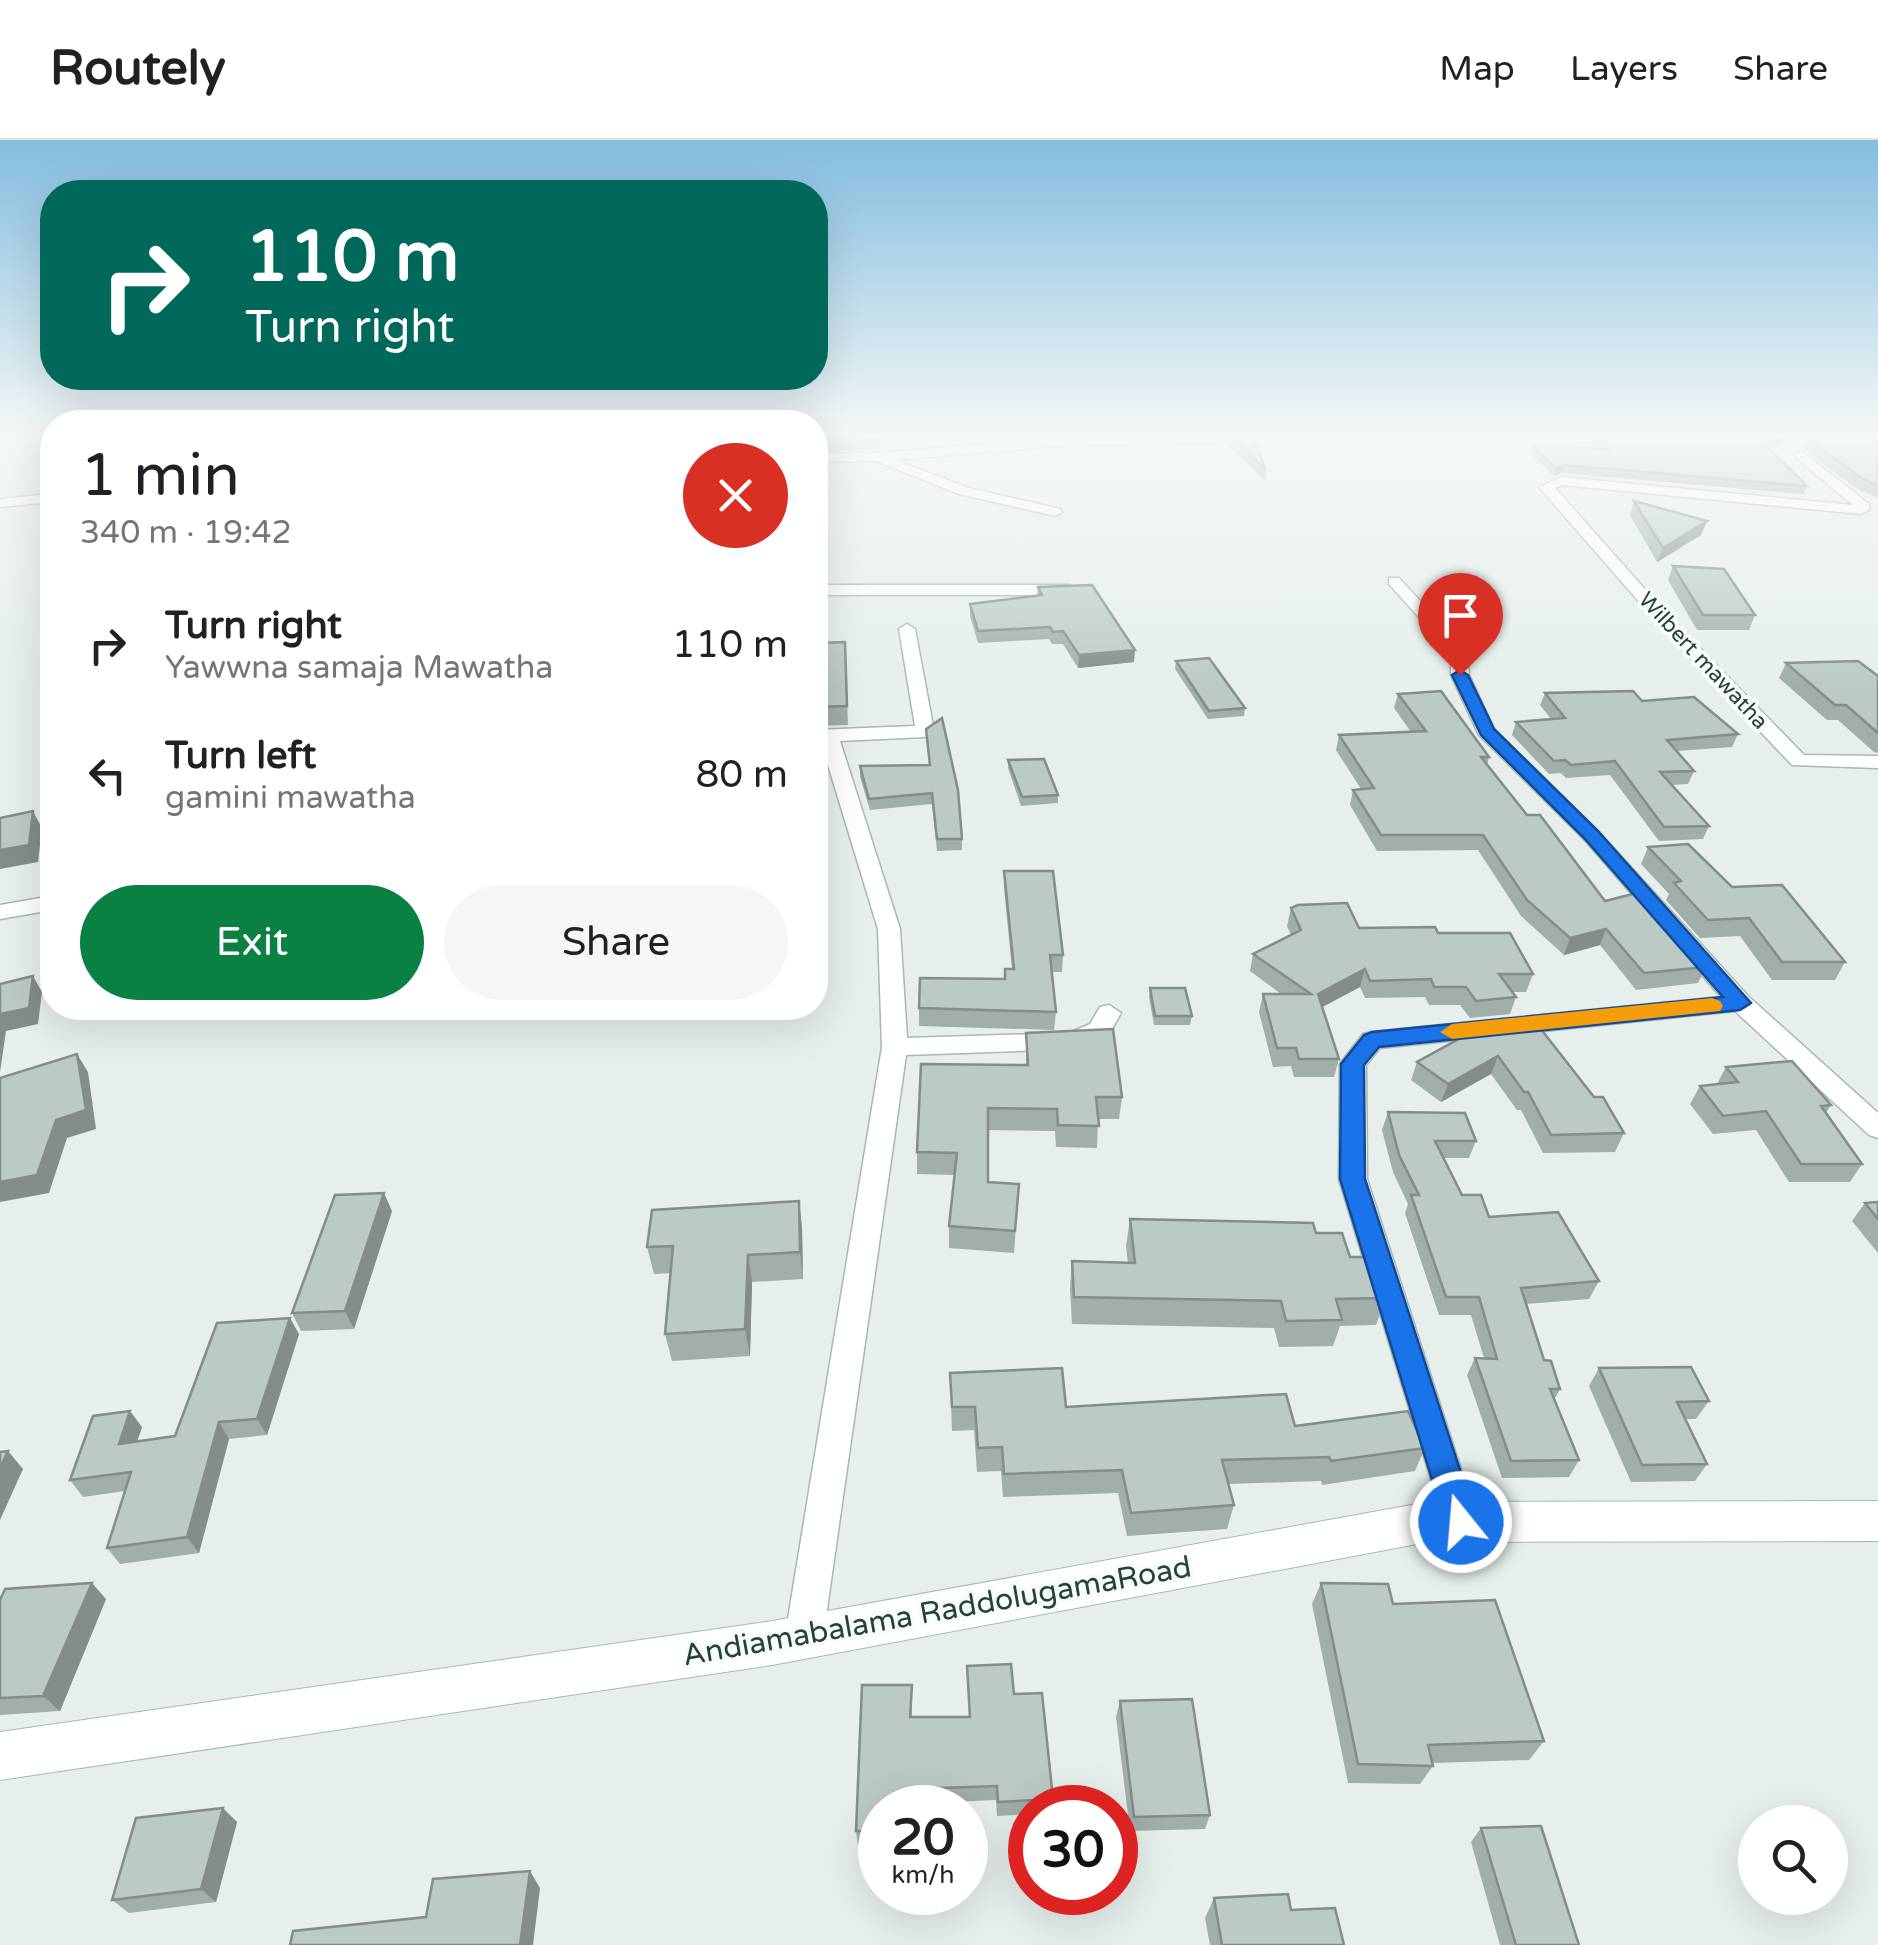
<!DOCTYPE html>
<html lang="en">
<head>
<meta charset="utf-8">
<style>
	:root { --surface:#fff; --page:#f6f6f6; --text:#202124; --muted:#757577; --line:#e0e0e0; --accent:#0b8043 }
	body { margin:0; font-family:"Varela Round",sans-serif; background:var(--page); color:var(--text); height:100vh; display:flex; flex-direction:column; font-size:38px; white-space:nowrap }
	* { box-sizing:border-box; margin:0 }
	p { font-size:32px; color:var(--muted) }
	.icon { flex:none; width:55px; height:55px; fill:none; stroke:currentColor; stroke-width:2; stroke-linecap:round; stroke-linejoin:round }
	.map { position:relative; flex:1; overflow:hidden }
	.details { position:absolute; left:40px; top:270px; width:788px; height:610px; display:flex; flex-direction:column; background:var(--surface); border-radius:40px; box-shadow:0 10px 40px #0002 }
	.details>* { flex:none }
	.guide { position:absolute; left:40px; top:40px; width:788px; height:210px; border-radius:40px; box-shadow:0 10px 40px #0002; background:#00695c; color:#fff; overflow:hidden }
	.tools { position:absolute; left:1738px; top:1665px; display:grid; gap:20px }
	.tools a { display:grid; place-items:center; width:110px; height:110px; border-radius:50%; background:var(--surface); box-shadow:0 10px 40px #0002; font-size:50px }
	.speed { position:absolute; left:858px; top:1645px; display:flex; gap:20px; font-size:50px; font-weight:700; text-align:center }
	.speed>* { display:grid; place-content:center; width:130px; height:130px; border-radius:50%; background:var(--surface); box-shadow:0 10px 40px #0002; line-height:1 }
	.speed small { font-size:25px; font-weight:400 }
	.speed .limit { border:15px solid #d22; background:#fff; color:#111 }
	.pin { position:absolute; display:grid; place-items:center; width:85px; height:85px; color:#fff; margin:-102px -42px; border-radius:50% 50% 50% 0; rotate:-45deg; box-shadow:0 0 10px #0007 }
	.pin .icon { rotate:45deg }
	.me { position:absolute; width:110px; margin:-55px; rotate:343deg; stroke-linejoin:round; filter:drop-shadow(0 0 8px #0008) }
	.turn { display:flex; align-items:center; gap:35px; height:210px; padding:0 40px; font-size:45px }
	.turn .icon { width:130px; height:130px; stroke-width:2.5 }
	.turn b { display:block; font-size:70px; line-height:85px }
	.round { display:grid; place-items:center; flex:none; width:105px; height:105px; border-radius:52px; background:var(--page) }
	.summary { display:flex; align-items:center; justify-content:space-between; height:170px; padding:0 40px }
	h1 { font-size:60px; font-weight:600; line-height:75px }
	.button { display:flex; gap:20px; margin-top:auto; padding:20px 40px }
	.button a { flex:1; height:115px; border-radius:60px; background:var(--accent); color:#fff; font-size:40px; font-weight:600; line-height:115px; text-align:center }
	.button a+a { background:var(--page); color:var(--text) }
	ul { padding:0; list-style:none }
	li { display:flex; align-items:center; gap:30px; height:130px; padding:0 40px }
	li div { flex:1 }
	li b { display:block; font-size:38px }
	li em { font-style:normal }
	header { display:flex; align-items:center; gap:60px; box-sizing:border-box; height:140px; padding:0 50px; background:var(--surface); border-bottom:2px solid var(--line) }
	header strong { font-size:48px }
	nav { display:flex; gap:55px; margin-inline-start:auto; font-size:35px }
	.map>svg:first-child { display:block }
	.lines { fill:none; stroke-linecap:round; stroke-linejoin:round }
	.street-casing { stroke:#a8b8b2; stroke-width:3 }
	.secondary-casing { stroke:#a4bbb3; stroke-width:2 }
	.street { fill:#fff; fill-rule:evenodd }
	.secondary { fill:#fff; fill-rule:evenodd }
	.wall { fill:#a1aea9 }
	.shaded-wall { fill:#838d89 }
	.building { fill:#bbcac4; stroke:#838d89; stroke-width:2.5 }
	.route { fill:#1a73e8; stroke:#114b97; stroke-width:2.5 }
	.slow { fill:#f59e0b }
	.labels { text-anchor:middle; stroke-width:8; stroke-linejoin:round; paint-order:stroke }
	.far-street-label { font-size:22px; fill:#24423a; stroke:#f7fbf9 }
	.near-street-label { font-size:30px; fill:#24423a; stroke:#f7fbf9 }
</style>
</head>
<body>
<header>
<strong>Routely</strong>
<nav><a>Map</a><a>Layers</a><a>Share</a></nav>
</header>
<div class="map">
<svg width="1878" height="1805" viewBox="0 0 1878 1805">
	<rect width="100%" height="100%" fill="#e6efeb"/>
	<g class="lines">
		<defs>
			<g id="street">
				<path d="M1213 296 1219 300 1217 303 1070 305 894 320 969 348 1060 369 1062 372 1055 376 959 354 876 321 815 322V314L878 313 1070 297Z"/>
				<path d="M1801 311 1869 364V370L1861 374 1562 345 1555 348 1666 473 1804 615 1878 616V628L1792 625 1654 479 1539 347 1561 337 1853 365 1796 318 1795 315Z"/>
				<path d="M52 354V362L0 367V359Z"/>
				<path d="M1389 438H1399L1467 512 1469 535 1494 589 1598 691 1749 857 1878 973V998L1869 995 1735 871 1380 908 1366 925 1367 1039 1478 1382 1473 1394 1461 1398 1449 1394 1444 1382 1339 1039 1340 924 1363 894 1372 892 1721 857 1584 699 1479 595 1451 535V513L1389 444Z"/>
				<path d="M815 445H1069L1077 450 1069 455H815Z"/>
				<path d="M907 484 915 489 934 591 925 597 840 601 900 789 907 898 1069 893 1090 884 1100 867 1109 865 1121 873 1108 896 1072 909 906 915 823 1497 817 1510 804 1516 791 1510 785 1497 882 907 878 789 821 602H815V590L915 586 899 489Z"/>
				<path d="M52 756V770L0 779V765Z"/>
			</g>
			<path id="secondary" d="M1878 1361V1401L1428 1402 772 1525 0 1640V1592L772 1481 1428 1362Z"/>
		</defs>
		<use href="#street" class="street-casing"/>
		<use href="#secondary" class="secondary-casing"/>
		<use href="#street" class="street"/>
		<use href="#secondary" class="secondary"/>
	</g>
	<g class="wall">
		<path d="M815 294H1010L880 302V308L815 313Z"/>
		<path d="M1216 294H1285L1284 298 1252 297 1266 330 1265 340Z"/>
		<path d="M1580 294H1800L1774 308 1763 303 1807 346 1804 354 1561 333 1554 336 1529 312 1531 305 1598 309Z"/>
		<path d="M1878 294V358L1855 348 1803 308 1807 298Z"/>
		<path d="M1634 361 1707 381 1701 395 1657 422 1630 375Z"/>
		<path d="M1673 426 1755 475 1749 490H1697L1668 440Z"/>
		<path d="M1038 447 1134 522 1078 528 1063 504H1052L1049 499 978 503 970 476V464L1037 456Z"/>
		<path d="M845 502 848 585 815 586V503Z"/>
		<path d="M1176 521 1245 568 1244 576 1208 579 1175 529Z"/>
		<path d="M1786 523 1878 536V613L1874 612 1838 580H1827L1779 538Z"/>
		<path d="M1545 553 1642 561 1738 594 1732 607 1677 611 1694 631 1688 644 1672 645 1709 686 1703 699 1659 701 1610 635 1566 638 1561 633 1549 634 1512 595 1516 582 1551 579 1540 565Z"/>
		<path d="M1398 554 1489 617 1487 625 1527 675 1605 761 1673 783 1671 788 1706 827 1698 843 1636 850 1600 805 1564 815 1521 776 1478 710 1377 711 1350 665 1353 650 1361 649 1336 610 1339 595 1411 592 1394 568Z"/>
		<path d="M926 589 962 699V710L937 711 932 664 870 670 860 637V626L929 625Z"/>
		<path d="M1008 620 1058 655V663L1021 666 1008 628Z"/>
		<path d="M1648 707 1732 747 1845 822 1835 840H1772L1740 796 1700 798 1666 760 1669 754 1641 724Z"/>
		<path d="M1004 731 1063 815 1062 832H1051L1056 872 1054 890 919 886V868L1004 839 1005 829H1012L1004 748Z"/>
		<path d="M1291 768 1359 788 1438 793 1533 834 1526 852H1513L1516 857 1510 874 1470 878 1460 865H1429L1425 857 1365 858 1360 847 1322 867 1339 919 1334 937H1294L1291 926 1273 927 1259 872 1263 854H1281L1250 831 1253 814 1291 795 1287 786Z"/>
		<path d="M1150 848 1192 876 1190 885H1154L1149 857Z"/>
		<path d="M1488 883 1594 957 1624 993 1615 1012 1543 1013 1521 970H1517L1491 934 1441 962 1411 940 1417 922Z"/>
		<path d="M1026 893 1122 957 1119 979H1098L1097 1008 1056 1007 1055 991 988 990V1042L1019 1044 1014 1113 949 1108V1086L955 1035 917 1034V1012L1026 925Z"/>
		<path d="M1726 927 1831 965 1826 973 1862 1024 1850 1042H1789L1756 990 1713 994 1690 964 1700 946 1717 944Z"/>
		<path d="M1388 972 1476 1001 1469 1018H1443L1462 1055 1489 1077 1599 1141 1589 1159 1526 1164 1544 1220 1560 1249 1554 1260 1579 1320 1569 1337 1502 1338 1467 1235 1475 1218H1484L1471 1175H1439L1405 1073 1408 1064 1393 1032 1382 990Z"/>
		<path d="M799 1061 802 1088 803 1139 752 1142 750 1216 672 1221 665 1194 671 1133 654 1134 647 1107Z"/>
		<path d="M1878 1062V1113L1852 1081 1865 1063Z"/>
		<path d="M392 1071 354 1189 301 1191 292 1173Z"/>
		<path d="M1130 1079 1316 1093 1350 1117 1386 1158 1376 1185 1340 1186 1333 1206 1279 1207 1274 1188 1072 1184 1070 1148 1072 1121 1128 1123 1126 1106Z"/>
		<path d="M299 1194 267 1295 229 1299 199 1413 120 1424 107 1408 125 1351 83 1357 70 1340 142 1287 137 1301 175 1296Z"/>
		<path d="M1599 1228 1709 1261 1696 1279H1685L1707 1324 1695 1341 1631 1342 1589 1246Z"/>
		<path d="M950 1233 1066 1267 1295 1286 1425 1308 1415 1331 1322 1345 1321 1341 1228 1344 1234 1365 1227 1389 1127 1396 1118 1353 1003 1357 1001 1331 977 1332 974 1290 952 1291Z"/>
		<path d="M1321 1443 1393 1464 1544 1601 1529 1620 1432 1623 1433 1626 1420 1644 1348 1643 1312 1464Z"/>
		<path d="M106 1459 60 1571 0 1575V1460Z"/>
		<path d="M967 1526 1014 1554 1053 1659 1051 1668H1030V1674L997 1676 996 1660 910 1664V1668H880V1705H858L856 1691 912 1561V1577H969Z"/>
		<path d="M1120 1561 1210 1675 1205 1689 1130 1691 1116 1577Z"/>
		<path d="M237 1682 216 1762 129 1773 112 1760Z"/>
		<path d="M1481 1688 1579 1805H1500L1471 1702Z"/>
		<path d="M1214 1758 1291 1770 1344 1805H1210L1205 1778Z"/>
	</g>
	<g class="shaded-wall">
		<path d="M1789 294H1800L1774 308 1777 300Z"/>
		<path d="M880 295V308L815 313V300Z"/>
		<path d="M1564 325 1561 333 1554 336 1556 328Z"/>
		<path d="M1707 381 1701 395 1657 422 1663 408Z"/>
		<path d="M1135 510 1134 522 1078 528 1079 515Z"/>
		<path d="M33 671 42 688 38 722 0 729V710Z"/>
		<path d="M1606 789 1600 805 1564 815 1570 798Z"/>
		<path d="M1365 829 1360 847 1313 872 1318 854Z"/>
		<path d="M33 836 42 852 38 884 6 891 0 932V874Z"/>
		<path d="M77 914 88 932 96 989 67 998 49 1053 0 1062V1042Z"/>
		<path d="M1498 916 1491 934 1441 962 1448 944Z"/>
		<path d="M384 1053 392 1071 354 1189 345 1171Z"/>
		<path d="M799 1061 802 1088 803 1139 800 1112Z"/>
		<path d="M748 1115 752 1142 750 1216 745 1189Z"/>
		<path d="M290 1178 299 1194 267 1295 257 1279Z"/>
		<path d="M130 1271 142 1287 131 1320 119 1304Z"/>
		<path d="M219 1282 229 1299 199 1413 187 1397Z"/>
		<path d="M8 1311 23 1329 0 1380V1328Z"/>
		<path d="M92 1443 106 1459 60 1571 43 1556Z"/>
		<path d="M223 1668 237 1682 216 1762 201 1749Z"/>
		<path d="M530 1731 540 1748 533 1805H520Z"/>
	</g>
	<g class="building">
		<path d="M815 294H880V295L815 300Z"/>
		<path d="M1228 294H1251L1266 330Z"/>
		<path d="M1591 294H1754L1807 346 1564 325 1556 328 1531 305 1611 310Z"/>
		<path d="M1764 294H1789L1777 300Z"/>
		<path d="M1822 294H1878V346L1860 337 1807 298Z"/>
		<path d="M1634 361 1707 381 1663 408Z"/>
		<path d="M1673 426 1724 429 1755 475H1703Z"/>
		<path d="M1092 445 1135 510 1079 515 1063 491 1053 492 1050 487 978 491 970 464 1042 455 1038 447Z"/>
		<path d="M845 502 847 566 815 567V503Z"/>
		<path d="M1209 518 1245 568 1209 571 1176 521Z"/>
		<path d="M1858 521 1878 536V593L1846 565H1835L1786 523Z"/>
		<path d="M1441 551 1489 617H1481L1527 675H1540L1605 761 1645 751 1673 783H1666L1706 827 1644 833 1606 789 1570 798 1527 760 1483 695H1381L1353 650 1374 648 1339 595 1426 591 1398 554Z"/>
		<path d="M1633 551 1642 561 1694 557 1738 594 1667 600 1694 631 1660 632 1709 686 1664 687 1615 621 1571 625 1565 620 1554 621 1516 582 1565 578 1545 553Z"/>
		<path d="M942 578 958 650 962 699H937L932 653 869 659 860 626 930 625 926 589Z"/>
		<path d="M1044 619 1058 655 1022 657 1008 620Z"/>
		<path d="M33 671 29 705 0 710V678Z"/>
		<path d="M1688 704 1732 747 1782 745 1845 822H1782L1749 778 1708 780 1674 743 1681 741 1648 707Z"/>
		<path d="M1004 731H1053L1063 815H1050L1056 872 919 868 920 838 1005 839V829H1014Z"/>
		<path d="M1347 763 1359 788 1435 787 1438 793H1510L1533 834H1499L1516 857 1476 861 1466 847H1434L1431 839 1370 841 1365 829 1318 854 1339 919H1299L1296 908H1277L1263 854H1311L1253 814 1301 790 1291 768 1298 765Z"/>
		<path d="M33 836 29 868 0 874V844Z"/>
		<path d="M1150 848H1185L1192 876H1155Z"/>
		<path d="M1533 879 1594 957H1603L1624 993 1551 995 1528 952H1524L1498 916 1448 944 1417 922 1488 883Z"/>
		<path d="M1113 889 1122 957H1096L1099 986 1058 985 1057 969 988 968V1042L1019 1044 1015 1091 949 1086 957 1013 917 1012 921 924 1028 925 1026 893Z"/>
		<path d="M77 914 86 970 56 980 37 1035 0 1042V938Z"/>
		<path d="M1792 921 1831 965 1821 966 1862 1024H1801L1766 971 1723 976 1700 946 1738 942 1726 927Z"/>
		<path d="M1388 972 1465 973 1476 1001H1435L1462 1055H1481L1489 1077 1558 1072 1599 1141 1521 1148 1544 1220 1551 1221 1560 1249H1550L1579 1320 1511 1321 1475 1218 1497 1219 1479 1157H1446L1411 1055H1419L1399 1015Z"/>
		<path d="M384 1053 345 1171 292 1173 335 1055Z"/>
		<path d="M799 1061 800 1112 748 1115 745 1189 665 1194 673 1106 647 1107 652 1070Z"/>
		<path d="M1878 1062V1079L1865 1063Z"/>
		<path d="M1130 1079 1313 1083 1316 1093H1342L1350 1117H1373L1386 1158 1336 1159 1342 1180 1286 1181 1281 1161 1074 1157 1072 1121 1135 1123Z"/>
		<path d="M290 1178 257 1279 219 1282 187 1397 107 1408 131 1332 70 1340 93 1276 130 1271 119 1304 175 1296 217 1183Z"/>
		<path d="M1691 1227 1709 1261 1677 1262 1707 1324 1642 1325 1599 1228Z"/>
		<path d="M1062 1228 1066 1267 1286 1254 1295 1286 1408 1271 1425 1308 1331 1321 1329 1317 1222 1320 1234 1365 1131 1373 1122 1330 1004 1334 1002 1307 978 1308 975 1267H952L950 1233Z"/>
		<path d="M8 1311 0 1328V1312Z"/>
		<path d="M92 1443 43 1556 0 1558V1460L5 1449Z"/>
		<path d="M1321 1443 1388 1444 1393 1464 1495 1460 1544 1601 1428 1605 1433 1626 1358 1624Z"/>
		<path d="M1011 1524 1014 1554 1042 1553 1053 1659 998 1662 997 1646 910 1649 909 1668H880V1691H856L862 1545H912L910 1577H970L967 1526Z"/>
		<path d="M1192 1559 1210 1675 1134 1677 1120 1561Z"/>
		<path d="M223 1668 201 1749 112 1760 136 1678Z"/>
		<path d="M1541 1686 1579 1805H1516L1481 1688Z"/>
		<path d="M530 1731 520 1805H290L293 1791 426 1777 433 1739Z"/>
		<path d="M1288 1754 1291 1770 1335 1768 1344 1805H1222L1214 1758Z"/>
	</g>
	<linearGradient id="sky" x2="0" y2="1"><stop stop-color="#84bce0"/><stop offset="0.54" stop-color="#f4f8f6"/><stop offset="1" stop-color="#f4f8f6" stop-opacity="0"/></linearGradient>
	<rect width="1878" height="547" fill="url(#sky)"/>
	<path class="route" d="M1460 530 1468 535 1494 589 1598 691 1751 863 1740 870 1379 907 1364 925 1365 1039 1477 1382 1472 1393 1461 1397 1450 1393 1445 1382 1340 1039 1341 924 1364 895 1372 892 1723 857 1585 699 1481 595 1452 535Z"/>
	<path class="slow" d="M1712 858 1720 861 1723 866 1720 871 1452 899 1440 892 1452 884Z"/>
	<g class="labels">
		<g class="far-street-label">
			<text transform="translate(1704 520) rotate(47)" y="8">Wilbert mawatha</text>
		</g>
		<g class="near-street-label">
			<text transform="translate(937 1471) rotate(-10)" y="10">Andiamabalama RaddolugamaRoad</text>
		</g>
	</g>
</svg>
<div class="tools">
<a><svg class="icon" aria-label="search" viewBox="0 0 24 24"><circle cx="10" cy="10" r="6"/><path d="M15 15l6 6"/></svg></a>
</div>
<div class="speed"><div>20<small>km/h</small></div><div class="limit">30</div></div>
<div class="pin" style="left:1460px;top:535px;background:#d93025"><svg class="icon" aria-label="arrive" viewBox="0 0 24 24"><path d="M6 21V4h12l-3 4 3 4H6"/></svg></div>
<svg class="me" style="left:1461px;top:1382px" viewBox="-20 -20 40 40"><circle r="17" fill="#1a73e8" stroke="#fff" stroke-width="3"/><path d="M0-11L8 9 0 5-8 9z" fill="#fff"/></svg>
<div class="guide">
<div class="turn"><svg class="icon" aria-label="right" viewBox="0 0 24 24"><path d="M7 20v-9h11M14 6l5 5-5 5"/></svg><div><b>110 m</b>Turn right</div></div>
</div>
<section class="details">
<div class="summary"><div><h1>1 min</h1><p>340 m · 19:42</p></div><a class="round" style="background:#d93025;color:#fff"><svg class="icon" aria-label="close" viewBox="0 0 24 24"><path d="M6 6l12 12M18 6L6 18"/></svg></a></div>
<ul>
<li><svg class="icon" aria-label="right" viewBox="0 0 24 24"><path d="M7 20v-9h11M14 6l5 5-5 5"/></svg><div><b>Turn right</b><p>Yawwna samaja Mawatha</p></div><em>110 m</em></li>
<li><svg class="icon" aria-label="left" viewBox="0 0 24 24"><path d="M17 20v-9H6M10 6l-5 5 5 5"/></svg><div><b>Turn left</b><p>gamini mawatha</p></div><em>80 m</em></li>
</ul>
<div class="button"><a>Exit</a><a>Share</a></div>
</section>
</div>
</body>
</html>
